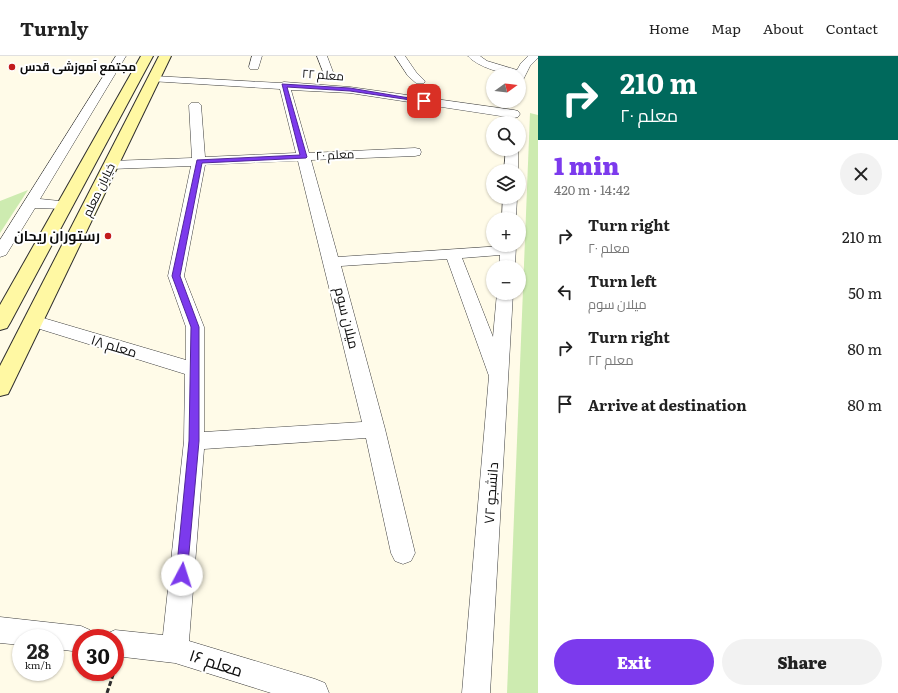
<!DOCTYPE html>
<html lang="en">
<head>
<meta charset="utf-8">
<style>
	:root { --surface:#fff; --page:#f2f2f2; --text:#222; --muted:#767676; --line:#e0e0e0; --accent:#7c3aed }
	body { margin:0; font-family:Literata,Cairo,serif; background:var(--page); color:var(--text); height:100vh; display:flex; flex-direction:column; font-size:15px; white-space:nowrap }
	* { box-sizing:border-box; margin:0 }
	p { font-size:13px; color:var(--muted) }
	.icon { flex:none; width:22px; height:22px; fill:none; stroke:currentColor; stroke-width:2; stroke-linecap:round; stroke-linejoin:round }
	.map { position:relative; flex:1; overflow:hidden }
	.sheet { display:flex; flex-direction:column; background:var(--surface); width:360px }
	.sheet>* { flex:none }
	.guide { background:#00695c; color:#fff; overflow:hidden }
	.needle { width:26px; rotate:75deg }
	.controls { position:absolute; left:486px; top:12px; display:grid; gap:8px }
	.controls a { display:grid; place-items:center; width:40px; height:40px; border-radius:50%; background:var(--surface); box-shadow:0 1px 3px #0004; font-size:20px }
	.speed { position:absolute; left:12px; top:573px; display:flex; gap:8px; font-size:20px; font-weight:700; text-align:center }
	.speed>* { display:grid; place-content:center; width:52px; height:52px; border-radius:50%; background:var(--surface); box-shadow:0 1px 3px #0004; line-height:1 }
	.speed small { font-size:10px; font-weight:400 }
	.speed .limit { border:6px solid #d22; background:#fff; color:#111 }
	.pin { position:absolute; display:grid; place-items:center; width:34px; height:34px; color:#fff; margin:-17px; border-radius:8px; box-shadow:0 2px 6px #0006 }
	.me { position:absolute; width:44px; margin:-22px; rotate:5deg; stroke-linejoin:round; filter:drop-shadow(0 0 3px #0008) }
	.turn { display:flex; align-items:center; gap:14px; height:84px; padding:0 16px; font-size:18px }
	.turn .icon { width:52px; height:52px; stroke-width:2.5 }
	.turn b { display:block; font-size:28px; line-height:34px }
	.round { display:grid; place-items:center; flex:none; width:42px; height:42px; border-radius:21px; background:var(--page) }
	.overview { display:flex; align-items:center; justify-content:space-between; height:68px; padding:0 16px }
	h1 { font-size:24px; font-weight:800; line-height:30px; color:var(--accent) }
	.button { display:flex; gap:8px; margin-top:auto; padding:8px 16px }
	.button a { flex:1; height:46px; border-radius:24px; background:var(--accent); color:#fff; font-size:16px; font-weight:800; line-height:46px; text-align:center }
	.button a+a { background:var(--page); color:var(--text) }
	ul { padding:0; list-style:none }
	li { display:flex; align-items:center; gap:12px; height:56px; padding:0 16px }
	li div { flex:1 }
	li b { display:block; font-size:15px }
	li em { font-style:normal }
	header { display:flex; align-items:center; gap:24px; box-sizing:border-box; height:56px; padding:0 20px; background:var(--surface); border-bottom:1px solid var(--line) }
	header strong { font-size:19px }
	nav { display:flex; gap:22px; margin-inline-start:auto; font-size:14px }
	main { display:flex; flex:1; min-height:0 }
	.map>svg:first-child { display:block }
	.green { fill:#cdebb0 }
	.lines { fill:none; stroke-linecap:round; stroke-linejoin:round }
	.minor-casing { stroke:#3e3e3e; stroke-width:1 }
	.secondary-casing { stroke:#2d2d2d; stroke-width:2 }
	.path { stroke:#2d2d2d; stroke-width:3; stroke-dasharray:5 2.5; stroke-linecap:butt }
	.minor { fill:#fff; fill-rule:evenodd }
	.secondary { fill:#fff8a3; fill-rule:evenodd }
	.route { fill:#7c3aed; stroke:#51269a }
	.poi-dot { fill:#c21b1d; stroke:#fff; stroke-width:1.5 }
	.labels { text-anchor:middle; stroke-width:4; stroke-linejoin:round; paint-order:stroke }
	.far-poi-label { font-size:12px; font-weight:bold; fill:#0b0b0b; stroke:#fff; text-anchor:start }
	.far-street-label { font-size:12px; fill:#0b0b0b; stroke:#fff }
	.poi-label { font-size:14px; font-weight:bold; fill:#0b0b0b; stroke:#fff; text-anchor:end }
	.street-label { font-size:14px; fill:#0b0b0b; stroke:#fff }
	.near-street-label { font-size:17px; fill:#0b0b0b; stroke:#fff }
</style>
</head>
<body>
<header>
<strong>Turnly</strong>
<nav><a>Home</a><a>Map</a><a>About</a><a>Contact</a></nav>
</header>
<main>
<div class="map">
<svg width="538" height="637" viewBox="0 0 538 637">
	<rect width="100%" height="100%" fill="#fffbe8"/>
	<g class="green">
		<path d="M530 57 538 59V637H507Z"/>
		<path d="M28 134 0 177V145Z"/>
	</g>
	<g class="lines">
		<defs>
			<g id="minor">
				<path d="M116 0H126L40 143 70 146 72 149 70 152 65 153 35 152 6 199 0 201V184Z"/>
				<path d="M252 0H262L258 13H250L249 11Z"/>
				<path d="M317 0H327L333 16 332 18H324Z"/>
				<path d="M395 0H405L416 16 425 25 424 27H416L408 20Z"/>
				<path d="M468 0H480L487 5 517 14 521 7 528 0H538V2L530 10 523 24 519 25V19C505 19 477 11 468 0Z"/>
				<path d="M154 20 280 27 284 26 350 31 514 54 518 55 520 58 518 61 514 62 350 37 291 34 309 97 415 92 420 93 421 96 420 99 415 100 311 104 338 201 516 189 515 211H499L500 199 462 202 493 281 497 237H513L490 637H462L489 320 447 203 341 210 385 373 415 497 411 505 403 508 395 505 391 497 366 382 204 393 189 585 315 623 325 627 329 637H271L175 607 115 600V582H104L106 578 115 574 163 579 184 385 185 318 27 269 24 265 27 261 33 259 186 304V271L168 220 191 110 111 113 106 112 104 109 106 106 111 105 192 102 189 49 191 47H199L201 49 205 101 296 97 280 33 150 25 149 23 150 21ZM298 105 362 366 204 376V271L184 220 205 109Z"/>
				<path d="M506 93H518V115H504Z"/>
				<path d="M503 141H517L516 163H502Z"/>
				<path d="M0 561 81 570 90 574 94 582H81V596L55 593V582H21V589L0 587Z"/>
			</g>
			<g id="secondary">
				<path d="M141 0H153L10 267 7 272 0 274V249Z"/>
				<path d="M159 0H171L11 332 8 338 0 340V310Z"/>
			</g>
		</defs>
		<use href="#minor" class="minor-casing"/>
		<use href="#secondary" class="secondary-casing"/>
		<g class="path">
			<path d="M115 614 117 609"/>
			<path d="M107 637 114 616"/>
		</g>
		<use href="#minor" class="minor"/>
		<use href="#secondary" class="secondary"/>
	</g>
	<path class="route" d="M282 28 350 32 427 45 424 46 350 35 287 31 307 101 306 102 202 107 180 220 199 271V385L187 519 186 523 182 525 177 523 176 519 189 385 191 271 172 220 197 104 300 99Z"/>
	<g class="poi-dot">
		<circle cx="12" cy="11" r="4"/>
		<circle cx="108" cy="180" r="4"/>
	</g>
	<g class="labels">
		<g class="far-poi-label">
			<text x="20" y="15">مجتمع آموزشی قدس</text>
		</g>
		<g class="far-street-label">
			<text transform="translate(323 19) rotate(4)" y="4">معلم ۲۲</text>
			<text transform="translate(335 99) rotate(-3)" y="4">معلم ۲۰</text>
			<text transform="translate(99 134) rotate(-64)" y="4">خیابان معلم</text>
		</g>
		<g class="poi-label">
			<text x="100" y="185">رستوران ریحان</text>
		</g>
		<g class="street-label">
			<text transform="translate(347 262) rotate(76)" y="5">میلان سوم</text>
			<text transform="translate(114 290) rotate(17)" y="5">معلم ۱۸</text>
			<text transform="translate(491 437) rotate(-86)" y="5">دانشجو ۷۲</text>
		</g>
		<g class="near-street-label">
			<text transform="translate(216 607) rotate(18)" y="6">معلم ۱۶</text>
		</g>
	</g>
</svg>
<div class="controls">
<a><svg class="needle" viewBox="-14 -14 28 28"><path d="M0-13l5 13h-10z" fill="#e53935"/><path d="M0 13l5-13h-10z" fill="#767676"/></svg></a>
<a><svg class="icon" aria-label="search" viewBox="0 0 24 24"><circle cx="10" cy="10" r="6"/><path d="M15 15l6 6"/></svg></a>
<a><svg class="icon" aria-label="layers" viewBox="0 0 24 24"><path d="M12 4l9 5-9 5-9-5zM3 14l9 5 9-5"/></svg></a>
<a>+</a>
<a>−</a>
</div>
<div class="speed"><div>28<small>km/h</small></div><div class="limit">30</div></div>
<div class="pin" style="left:424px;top:45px;background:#d93025"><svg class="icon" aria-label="arrive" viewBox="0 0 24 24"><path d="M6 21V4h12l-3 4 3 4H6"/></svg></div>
<svg class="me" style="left:182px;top:519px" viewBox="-20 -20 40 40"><circle r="19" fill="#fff"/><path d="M0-13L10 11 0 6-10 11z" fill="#7c3aed"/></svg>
</div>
<section class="sheet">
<div class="guide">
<div class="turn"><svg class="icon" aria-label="right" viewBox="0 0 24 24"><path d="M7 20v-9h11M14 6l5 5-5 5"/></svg><div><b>210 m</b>معلم ۲۰</div></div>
</div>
<div class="overview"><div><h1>1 min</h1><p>420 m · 14:42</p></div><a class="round"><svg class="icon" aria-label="close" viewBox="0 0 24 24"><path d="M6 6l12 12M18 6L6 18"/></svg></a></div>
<ul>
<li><svg class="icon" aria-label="right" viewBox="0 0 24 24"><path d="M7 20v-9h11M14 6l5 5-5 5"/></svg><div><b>Turn right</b><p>معلم ۲۰</p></div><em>210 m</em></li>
<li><svg class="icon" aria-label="left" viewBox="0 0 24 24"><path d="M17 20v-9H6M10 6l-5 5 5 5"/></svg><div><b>Turn left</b><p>میلان سوم</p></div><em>50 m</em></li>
<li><svg class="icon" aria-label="right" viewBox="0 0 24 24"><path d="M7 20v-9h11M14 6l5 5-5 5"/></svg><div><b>Turn right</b><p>معلم ۲۲</p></div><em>80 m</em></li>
<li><svg class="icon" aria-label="arrive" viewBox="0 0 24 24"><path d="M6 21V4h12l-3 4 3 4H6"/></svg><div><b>Arrive at destination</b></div><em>80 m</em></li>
</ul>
<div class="button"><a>Exit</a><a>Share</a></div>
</section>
</main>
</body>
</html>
